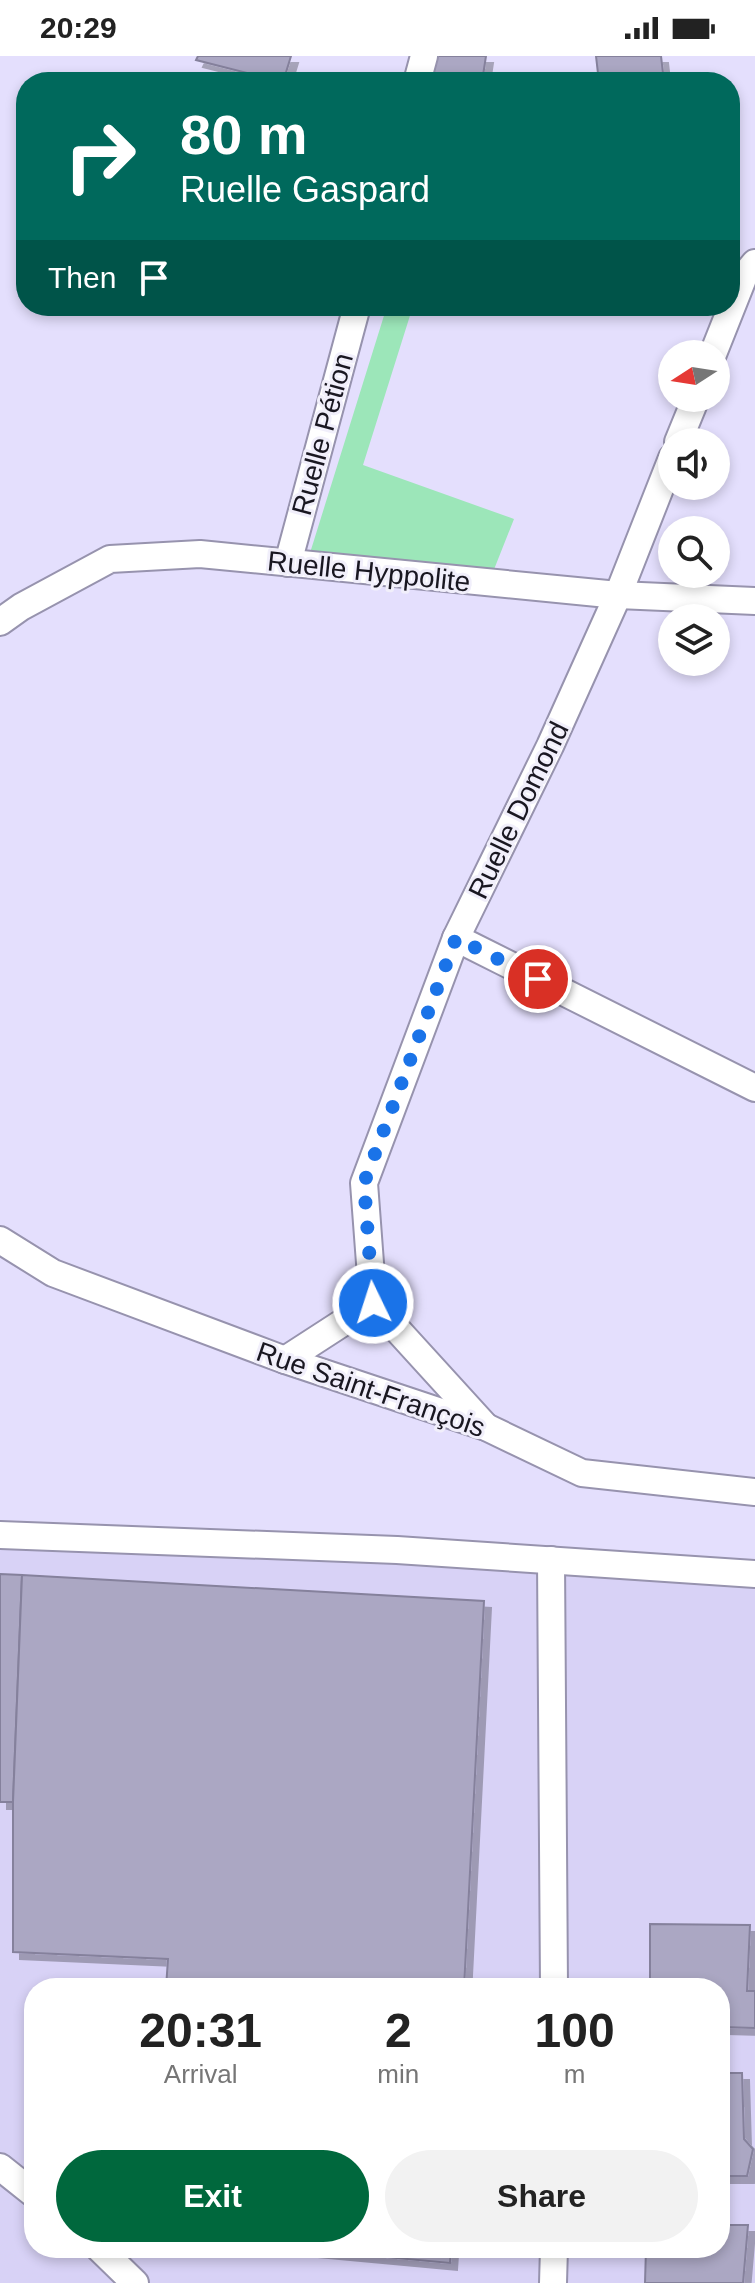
<!DOCTYPE html>
<html lang="en">
<head>
<meta charset="utf-8">
<style>
	:root { --surface:#fff; --page:#f2f2f2; --text:#222; --muted:#767676; --accent:#00683d }
	body { margin:0; font-family:Arial,sans-serif; background:var(--page); color:var(--text); height:100vh; display:flex; flex-direction:column; font-size:30px; white-space:nowrap }
	* { box-sizing:border-box; margin:0 }
	p { font-size:26px; color:var(--muted) }
	.icon { flex:none; width:44px; height:44px; fill:none; stroke:currentColor; stroke-width:2; stroke-linecap:round; stroke-linejoin:round }
	.map { position:relative; flex:1; overflow:hidden }
	.details { position:absolute; left:24px; top:1922px; width:706px; height:280px; display:flex; flex-direction:column; background:var(--surface); border-radius:32px; box-shadow:0 4px 12px #0003 }
	.details>* { flex:none }
	.guide { position:absolute; left:16px; top:16px; width:724px; height:244px; border-radius:32px; box-shadow:0 4px 12px #0003; background:#00695c; color:#fff; overflow:hidden }
	.needle { width:52px; rotate:258deg }
	.tools { position:absolute; left:658px; top:284px; display:grid; gap:16px }
	.tools a { display:grid; place-items:center; width:72px; height:72px; border-radius:50%; background:var(--surface); box-shadow:0 4px 12px #0003; font-size:40px }
	.pin { position:absolute; display:grid; place-items:center; width:68px; height:68px; color:#fff; margin:-34px; border:4px solid #fff; border-radius:50%; box-shadow:0 2px 8px #0007 }
	.me { position:absolute; width:88px; margin:-44px; rotate:356deg; stroke-linejoin:round; filter:drop-shadow(0 0 6px #0008) }
	.turn { display:flex; align-items:center; gap:28px; height:168px; padding:0 32px; font-size:36px }
	.turn .icon { width:104px; height:104px; stroke-width:2.5 }
	.turn b { display:block; font-size:56px; line-height:68px }
	.then { display:flex; align-items:center; height:76px; padding:0 32px; background:#0003; gap:16px; font-size:30px }
	.eta { display:flex; justify-content:space-evenly; align-items:center; height:136px; text-align:center }
	.eta b { font-size:48px; font-weight:700; line-height:56px }
	.action { display:flex; gap:16px; margin-top:auto; padding:16px 32px }
	.action a { flex:1; height:92px; border-radius:48px; background:var(--accent); color:#fff; font-size:32px; font-weight:700; line-height:92px; text-align:center }
	.action a+a { background:var(--page); color:var(--text) }
	.status { display:flex; justify-content:space-between; align-items:center; height:56px; padding:0 40px; background:var(--surface); direction:ltr }
	.status svg { height:22px; fill:currentColor }
	.map>svg:first-child { display:block }
	.built { fill:#d8d2f6; fill-rule:evenodd }
	.green { fill:#9ce6b9 }
	.building { fill:#aba7c3; stroke:#85819c; stroke-width:2; filter:url(#shadow) }
	.lines { fill:none; stroke-linecap:round; stroke-linejoin:round }
	.street-casing { stroke:#9793ae; stroke-width:30 }
	.street { stroke:#fff; stroke-width:26 }
	.route { stroke:#1a73e8; stroke-width:14; stroke-dasharray:0 25.2 }
	.labels { text-anchor:middle; stroke-width:6; stroke-linejoin:round; paint-order:stroke }
	.street-label { font-size:28px; fill:#191721; stroke:#f1effb }
</style>
</head>
<body>
<div class="status"><b>20:29</b><svg viewBox="0 0 49 12"><path d="M0 12V9h3v3zM5 12V6h3v6zM10 12V3h3v9zM15 12V0h3v12zM26 1h20v11H26zM47 4h2v5h-2z"/></svg></div>
<div class="map">
<svg width="755" height="2227" viewBox="0 0 755 2227">
	<defs>
		<filter id="shadow"><feDropShadow dx="7" dy="7" stdDeviation="0" flood-color="#0004"/></filter>
	</defs>
	<rect width="100%" height="100%" fill="#e4dffd"/>
	<path class="built" d="M0 1475 755 1516V2227H0ZM34 1932H720V2192H34Z"/>
	<path class="green" d="M387 250H413L363 409 514 463 493 516 310 497Z"/>
	<g class="building">
		<path d="M198 0H291L283 26 196 4Z"/>
		<path d="M436 0H486L482 26H431Z"/>
		<path d="M596 0H661L664 26H599Z"/>
		<path d="M0 1518 22 1519 13 1746H0Z"/>
		<path d="M22 1519 484 1545 464 1932H166L168 1903 13 1896V1746Z"/>
		<path d="M650 1868 750 1869 747 1935H755V1972L721 1971 720 1932H650Z"/>
		<path d="M720 2017H742L744 2083 753 2093 747 2120H720Z"/>
		<path d="M720 2169H748L743 2227H645L646 2192H720Z"/>
		<path d="M289 2192H451L450 2207Z"/>
	</g>
	<g class="lines">
		<defs>
			<g id="street">
				<path d="M417 26 424 0"/>
				<path d="M713 298 744 220 755 207"/>
				<path d="M678 386 696 342"/>
				<path d="M288 507 357 250"/>
				<path d="M0 566 21 551 110 503 200 498 618 539 755 545"/>
				<path d="M456 882 755 1032"/>
				<path d="M0 1184 53 1217 285 1304 486 1371 582 1417 755 1436"/>
				<path d="M285 1304 373 1247"/>
				<path d="M486 1371 373 1247 364 1127 456 882 550 690 618 539 672 402"/>
				<path d="M0 1479 397 1494 755 1518"/>
				<path d="M551 1504 554 1932"/>
				<path d="M0 2111 34 2138"/>
				<path d="M99 2192 135 2227"/>
				<path d="M553 2227 554 2192"/>
			</g>
		</defs>
		<use href="#street" class="street-casing"/>
		<use href="#street" class="street"/>
	</g>
	<g class="lines">
		<path class="route" d="M373 1247 364 1127 456 882 538 923"/>
	</g>
	<g class="labels">
		<g class="street-label">
			<text transform="translate(322 378) rotate(-75)" y="10">Ruelle Pétion</text>
			<text transform="translate(369 515) rotate(6)" y="10">Ruelle Hyppolite</text>
			<text transform="translate(518 754) rotate(-64)" y="10">Ruelle Domond</text>
			<text transform="translate(371 1333) rotate(19)" y="10">Rue Saint-François</text>
		</g>
	</g>
</svg>
<div class="tools">
<a><svg class="needle" viewBox="-14 -14 28 28"><path d="M0-13l5 13h-10z" fill="#e53935"/><path d="M0 13l5-13h-10z" fill="#767676"/></svg></a>
<a><svg class="icon" aria-label="sound" viewBox="0 0 24 24"><path d="M4 9h4l5-4v14l-5-4H4zM17 9q2 3 0 6"/></svg></a>
<a><svg class="icon" aria-label="search" viewBox="0 0 24 24"><circle cx="10" cy="10" r="6"/><path d="M15 15l6 6"/></svg></a>
<a><svg class="icon" aria-label="layers" viewBox="0 0 24 24"><path d="M12 4l9 5-9 5-9-5zM3 14l9 5 9-5"/></svg></a>
</div>
<div class="pin" style="left:538px;top:923px;background:#d93025"><svg class="icon" aria-label="arrive" viewBox="0 0 24 24"><path d="M6 21V4h12l-3 4 3 4H6"/></svg></div>
<svg class="me" style="left:373px;top:1247px" viewBox="-20 -20 40 40"><circle r="17" fill="#1a73e8" stroke="#fff" stroke-width="3"/><path d="M0-11L8 9 0 5-8 9z" fill="#fff"/></svg>
<div class="guide">
<div class="turn"><svg class="icon" aria-label="right" viewBox="0 0 24 24"><path d="M7 20v-9h11M14 6l5 5-5 5"/></svg><div><b>80 m</b>Ruelle Gaspard</div></div>
<div class="then">Then<svg class="icon" aria-label="arrive" viewBox="0 0 24 24"><path d="M6 21V4h12l-3 4 3 4H6"/></svg></div>
</div>
<section class="details">
<div class="eta">
<div><b>20:31</b><p>Arrival</p></div>
<div><b>2</b><p>min</p></div>
<div><b>100</b><p>m</p></div>
</div>
<div class="action"><a>Exit</a><a>Share</a></div>
</section>
</div>
</body>
</html>
